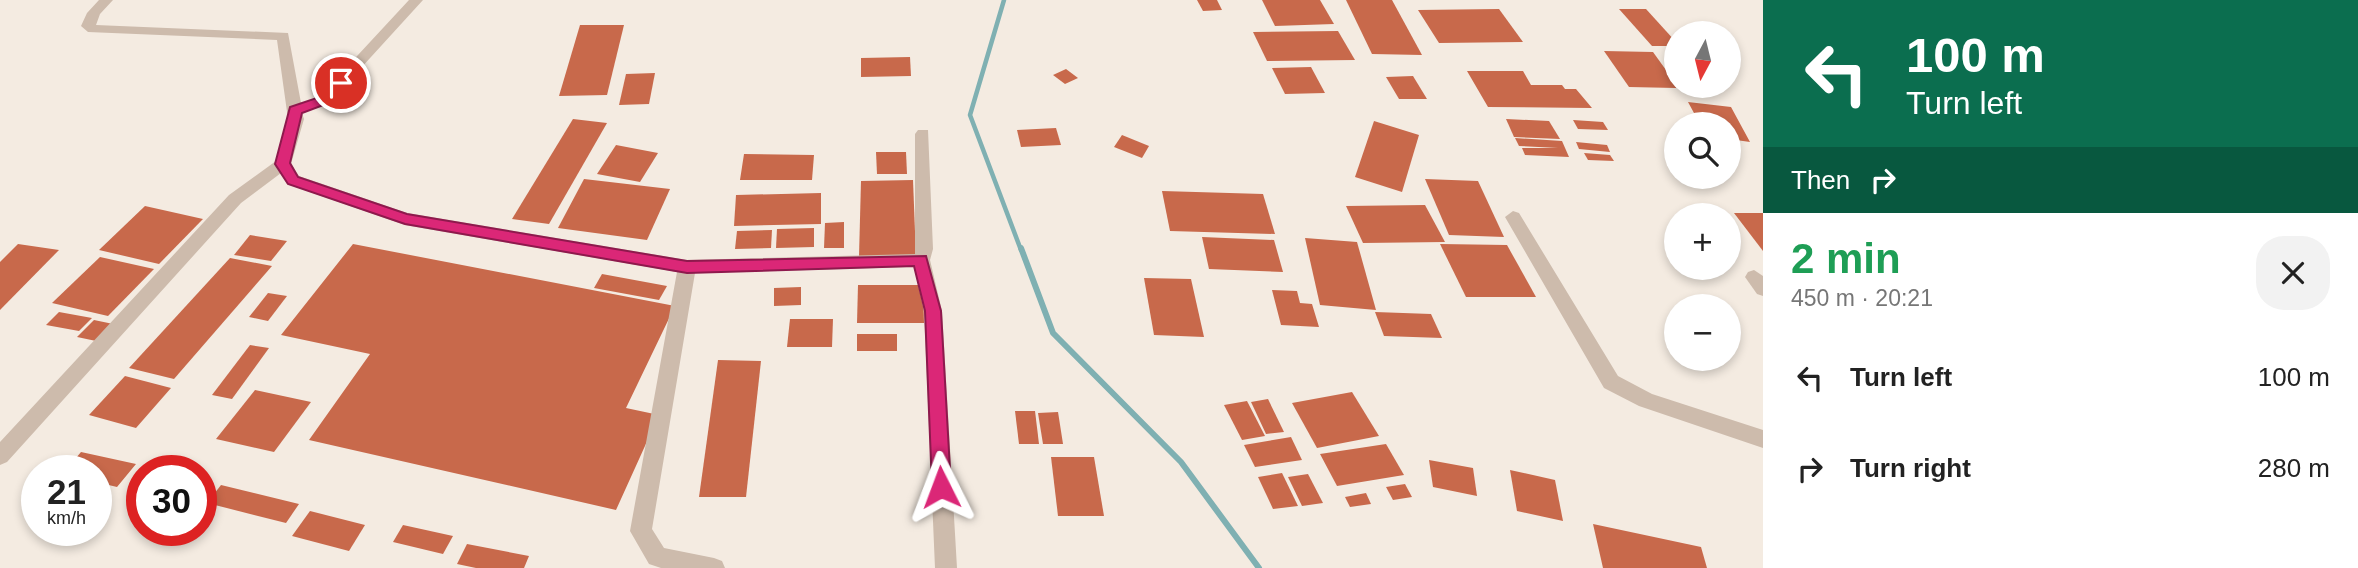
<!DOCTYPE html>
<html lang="en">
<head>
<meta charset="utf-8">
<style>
	:root { --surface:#fff; --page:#f2f2f2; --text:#222; --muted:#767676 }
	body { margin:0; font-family:Helvetica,sans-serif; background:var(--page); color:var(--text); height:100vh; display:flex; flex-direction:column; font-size:26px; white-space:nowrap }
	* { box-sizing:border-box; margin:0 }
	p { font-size:23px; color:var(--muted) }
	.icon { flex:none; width:38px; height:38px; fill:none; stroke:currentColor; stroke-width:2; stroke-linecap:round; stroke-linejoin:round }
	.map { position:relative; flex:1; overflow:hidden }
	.drawer { display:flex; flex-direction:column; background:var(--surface); width:595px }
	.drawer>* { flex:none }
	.hud { background:#0b6e4f; color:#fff; overflow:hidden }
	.needle { width:46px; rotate:187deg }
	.controls { position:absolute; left:1664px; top:21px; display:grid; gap:14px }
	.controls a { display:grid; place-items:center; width:77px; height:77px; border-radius:50%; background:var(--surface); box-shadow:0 4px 10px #0003; font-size:35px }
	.speed { position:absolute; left:21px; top:455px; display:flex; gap:14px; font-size:35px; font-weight:700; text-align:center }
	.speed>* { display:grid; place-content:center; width:91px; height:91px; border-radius:50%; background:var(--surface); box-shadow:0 4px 10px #0003; line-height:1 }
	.speed small { font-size:18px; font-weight:400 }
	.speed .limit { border:10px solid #d22; background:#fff; color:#111 }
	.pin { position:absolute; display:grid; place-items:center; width:60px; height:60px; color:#fff; margin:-30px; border:4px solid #fff; border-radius:50%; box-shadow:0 2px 7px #0007 }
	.me { position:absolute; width:77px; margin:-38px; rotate:357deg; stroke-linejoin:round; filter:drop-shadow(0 0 5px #0008) }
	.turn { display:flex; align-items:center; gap:24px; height:147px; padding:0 28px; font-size:32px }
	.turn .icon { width:91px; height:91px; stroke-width:2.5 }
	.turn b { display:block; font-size:49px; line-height:60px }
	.then { display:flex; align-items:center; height:66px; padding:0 28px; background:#0003; gap:14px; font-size:26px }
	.round { display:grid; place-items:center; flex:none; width:74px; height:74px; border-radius:28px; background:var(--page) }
	.head { display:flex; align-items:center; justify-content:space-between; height:119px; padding:0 28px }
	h1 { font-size:42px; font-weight:700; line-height:52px; color:#1e9e55 }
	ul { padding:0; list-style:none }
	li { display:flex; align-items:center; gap:21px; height:91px; padding:0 28px }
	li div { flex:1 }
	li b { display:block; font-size:26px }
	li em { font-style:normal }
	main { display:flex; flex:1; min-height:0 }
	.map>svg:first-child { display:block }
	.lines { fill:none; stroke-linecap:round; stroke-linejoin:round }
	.stream-far1 { stroke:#7fb0b2; stroke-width:4.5 }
	.stream { stroke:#7fb0b2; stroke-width:6 }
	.building { fill:#c8694b }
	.minor { fill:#cdbbac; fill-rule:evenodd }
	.route { fill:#db2777; stroke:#8e194d; stroke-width:2 }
</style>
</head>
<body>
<main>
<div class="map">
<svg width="1763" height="568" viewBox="0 0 1763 568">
	<rect width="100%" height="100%" fill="#f4ebe1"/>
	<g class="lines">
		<path class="stream-far1" d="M1004 0 970 115 1021 250"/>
		<path class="stream" d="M1021 248 1053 333 1181 462 1259 568"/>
	</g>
	<g class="building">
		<path d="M1197 0H1217L1222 10 1203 11Z"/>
		<path d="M1262 0H1320L1334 24 1275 26Z"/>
		<path d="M1346 0H1392L1422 55 1372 54Z"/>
		<path d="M1499 9 1523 42 1439 43 1418 10Z"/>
		<path d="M1619 9H1646L1676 42V46H1652Z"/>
		<path d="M580 25H624L607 95 559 96Z"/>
		<path d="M1338 31 1355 60 1267 61 1253 32Z"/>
		<path d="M1604 51 1653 52 1676 84V88L1629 87Z"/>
		<path d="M910 57 911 76 861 77V58Z"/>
		<path d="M1311 67 1325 93 1285 94 1272 68Z"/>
		<path d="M1066 69 1078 78 1065 84 1053 75Z"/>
		<path d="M1467 71H1523L1531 85H1562L1565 89H1576L1592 108 1488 107Z"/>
		<path d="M655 73 649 104 619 105 626 74Z"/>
		<path d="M1413 76 1427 99H1399L1386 77Z"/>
		<path d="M1688 102 1731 107 1750 142 1729 139V124H1700Z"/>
		<path d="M573 119 607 123 549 224 512 219Z"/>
		<path d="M1506 119 1549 121 1560 139 1514 137Z"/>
		<path d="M1573 120 1603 122 1608 130 1578 129Z"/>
		<path d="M1374 121 1419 135 1402 192 1355 177Z"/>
		<path d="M1056 128 1061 145 1021 147 1017 130Z"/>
		<path d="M1122 135 1149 146 1142 158 1114 147Z"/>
		<path d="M1515 138 1562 141 1569 157 1525 155 1522 148H1558L1519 146Z"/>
		<path d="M1576 142 1607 145 1610 152 1579 149Z"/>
		<path d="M616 145 658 153 640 182 597 174Z"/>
		<path d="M876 152H906L907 174H877Z"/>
		<path d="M1584 153 1610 155 1614 161 1588 160Z"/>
		<path d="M744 154 814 155 812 180H740Z"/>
		<path d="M584 179 670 189 647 240 558 228Z"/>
		<path d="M1425 179 1478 181 1504 237 1449 235Z"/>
		<path d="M913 180 916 257H859L861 181Z"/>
		<path d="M1162 191 1263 194 1275 234 1170 231Z"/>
		<path d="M821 193V224L734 226 736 195Z"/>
		<path d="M1425 205 1445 242 1363 243 1346 206Z"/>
		<path d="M145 206 203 219 159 264 99 250Z"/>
		<path d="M1734 213H1763V251Z"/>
		<path d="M844 222V248H824L825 223Z"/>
		<path d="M814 228V247L776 248 777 229Z"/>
		<path d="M772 230 771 248 735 249 737 231Z"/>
		<path d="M250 235 287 241 271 261 234 255Z"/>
		<path d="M1202 237 1274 240 1283 272 1209 269Z"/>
		<path d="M1305 238 1357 242 1376 310 1320 305Z"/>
		<path d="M18 244 59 250 0 310V262Z"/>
		<path d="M353 244 675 306 626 408 659 415 616 510 309 440 370 354 281 335Z"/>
		<path d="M1440 244 1507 245 1536 297H1466Z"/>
		<path d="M100 257 154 269 108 316 52 303Z"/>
		<path d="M230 258 272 266 174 379 129 368Z"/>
		<path d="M602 274 667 286 659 300 594 288Z"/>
		<path d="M1144 278 1191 279 1204 337 1154 335Z"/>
		<path d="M858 285H923L924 323H857Z"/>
		<path d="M801 287V305L774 306V288Z"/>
		<path d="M1272 290 1297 291 1300 303 1312 304 1319 327 1281 325Z"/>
		<path d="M268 293 287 296 268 321 249 317Z"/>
		<path d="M59 312 92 318 79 331 46 325Z"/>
		<path d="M1375 312 1431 314 1442 338 1384 336Z"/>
		<path d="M790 319H833L832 347H787Z"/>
		<path d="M94 320 118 325 101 342 77 337Z"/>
		<rect x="857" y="334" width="40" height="17"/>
		<path d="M250 345 269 348 232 399 212 395Z"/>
		<path d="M718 360 761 361 746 497H699Z"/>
		<path d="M125 376 171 388 136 428 89 415Z"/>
		<path d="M255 390 311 402 274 452 216 439Z"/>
		<path d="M1352 392 1379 436 1317 448 1292 403Z"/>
		<path d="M1268 399 1284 432 1266 434 1251 402Z"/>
		<path d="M1247 401 1265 436 1242 440 1224 405Z"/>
		<path d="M1015 411H1035L1039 444H1019Z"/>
		<path d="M1058 412 1063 444H1043L1038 413Z"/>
		<path d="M1291 437 1302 460 1255 467 1244 445Z"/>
		<path d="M1386 444 1404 475 1337 486 1320 454Z"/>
		<path d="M81 452 136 464 117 487 96 482V471H65Z"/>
		<path d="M1051 457H1094L1104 516H1058Z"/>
		<path d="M1429 460 1473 468 1477 496 1433 487Z"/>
		<path d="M1510 470 1555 480 1563 521 1517 511Z"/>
		<path d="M1282 473 1298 506 1273 509 1258 477Z"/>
		<path d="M1308 474 1323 503 1302 506 1288 477Z"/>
		<path d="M1405 484 1412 497 1393 500 1386 487Z"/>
		<path d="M221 485 299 504 286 523 207 503Z"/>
		<path d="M1366 493 1371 504 1350 507 1345 497Z"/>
		<path d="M310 511 365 525 349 551 292 536Z"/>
		<path d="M1593 524 1701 547 1707 568H1603Z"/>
		<path d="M403 525 453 536 443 554 393 542Z"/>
		<path d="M467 544 529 556 524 568H476L457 564Z"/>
	</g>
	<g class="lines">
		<g class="minor">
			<path d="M99 0H113L100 14 96 25 288 33 301 103 319 97 409 0H423L329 103 302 113 304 119 291 164 299 176 407 213 687 260 915 254V134L918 130H928L933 249 930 260 942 311 957 568H935L924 311 914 267 695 273 652 529 664 548 714 558 722 561 725 568H661L649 564 630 531 677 272 405 225 287 184 281 173 241 203 7 462 0 465V442L229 195 276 161 288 119 277 40 88 32 81 26 87 13Z"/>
			<path d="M1513 211 1519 213 1618 376 1652 394 1763 430V448L1639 406 1604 388 1505 217Z"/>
			<path d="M1754 270 1763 276V296L1757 294 1745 277 1748 272Z"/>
		</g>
	</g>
	<path class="route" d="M341 78 347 83 329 103 302 113 290 163 298 177 407 214 687 261 926 256 941 311 951 487 948 493 941 496 935 493 932 487 925 311 914 266 687 273 405 224 288 184 275 164 290 107 320 97 336 80Z"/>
</svg>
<div class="controls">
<a><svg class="needle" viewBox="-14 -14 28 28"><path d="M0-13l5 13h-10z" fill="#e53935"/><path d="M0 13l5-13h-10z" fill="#767676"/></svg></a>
<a><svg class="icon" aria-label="search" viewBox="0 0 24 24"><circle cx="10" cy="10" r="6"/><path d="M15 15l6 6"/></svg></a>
<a>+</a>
<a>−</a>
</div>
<div class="speed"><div>21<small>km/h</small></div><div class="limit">30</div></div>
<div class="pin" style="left:341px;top:83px;background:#d93025"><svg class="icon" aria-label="arrive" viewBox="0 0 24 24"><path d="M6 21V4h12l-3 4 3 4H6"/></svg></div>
<svg class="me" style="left:941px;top:487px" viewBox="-20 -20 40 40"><path d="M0-17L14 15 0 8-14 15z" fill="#db2777" stroke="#fff" stroke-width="4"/></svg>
</div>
<section class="drawer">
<div class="hud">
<div class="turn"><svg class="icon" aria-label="left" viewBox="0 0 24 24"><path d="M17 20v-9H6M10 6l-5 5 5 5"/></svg><div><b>100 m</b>Turn left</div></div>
<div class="then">Then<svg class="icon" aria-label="right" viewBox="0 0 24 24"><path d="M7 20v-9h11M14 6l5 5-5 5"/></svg></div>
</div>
<div class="head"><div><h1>2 min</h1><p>450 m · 20:21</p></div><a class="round"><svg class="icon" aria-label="close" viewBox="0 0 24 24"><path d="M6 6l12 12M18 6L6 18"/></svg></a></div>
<ul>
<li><svg class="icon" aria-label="left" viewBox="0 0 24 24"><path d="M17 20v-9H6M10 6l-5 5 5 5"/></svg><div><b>Turn left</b></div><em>100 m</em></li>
<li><svg class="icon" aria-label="right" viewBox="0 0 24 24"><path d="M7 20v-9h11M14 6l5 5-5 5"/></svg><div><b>Turn right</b></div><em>280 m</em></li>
</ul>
</section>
</main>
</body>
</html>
